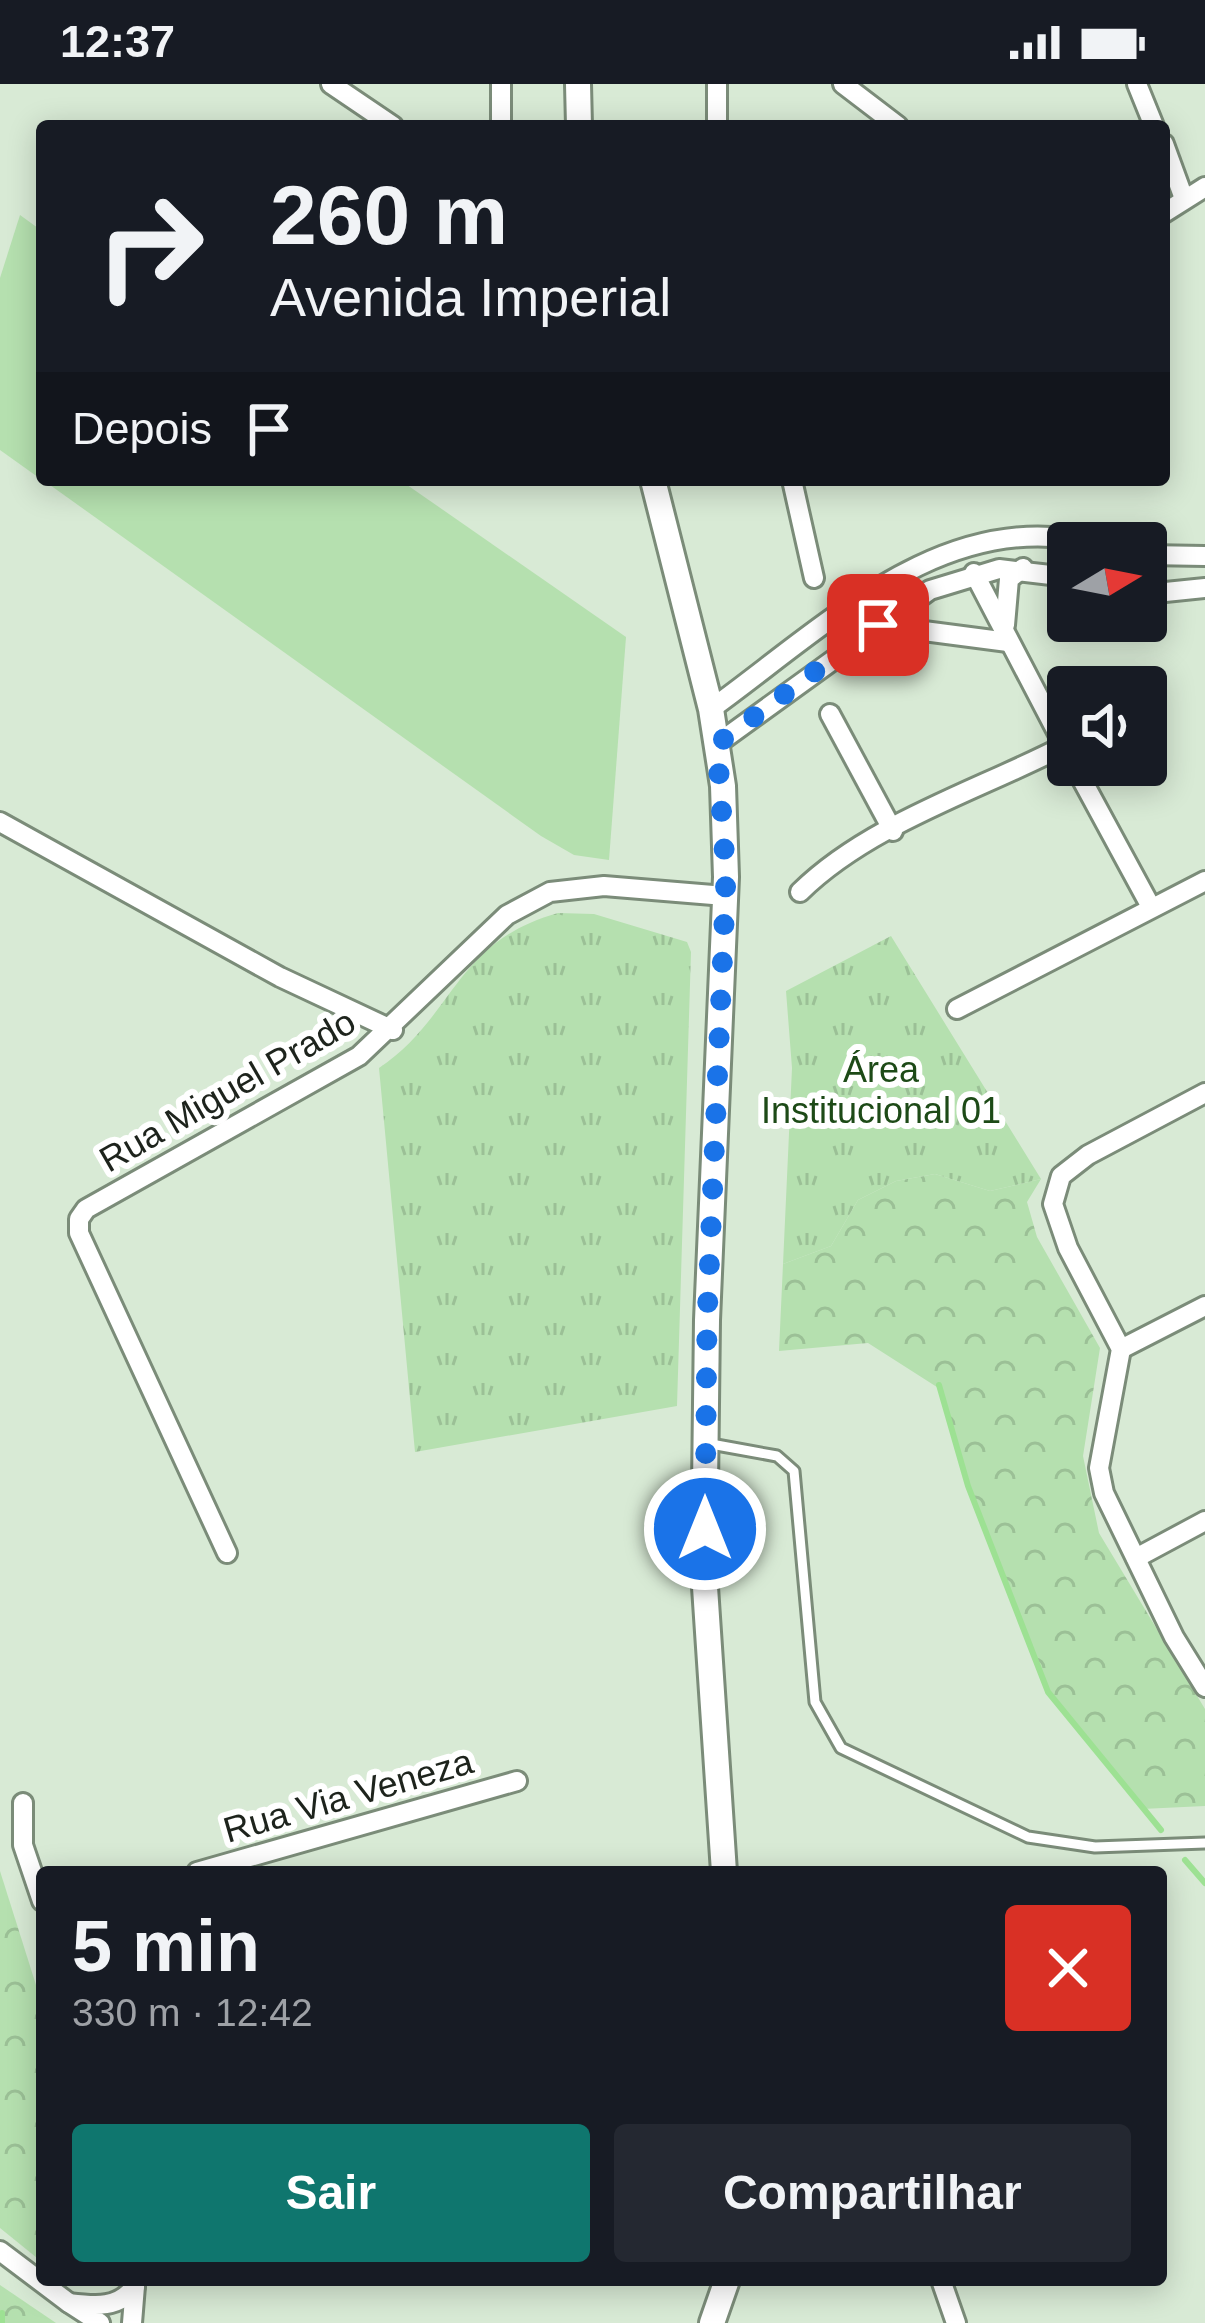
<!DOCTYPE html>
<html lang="pt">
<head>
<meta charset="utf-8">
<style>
	:root { --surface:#171b24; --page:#242831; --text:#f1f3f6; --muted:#9ea1a6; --accent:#0f766e }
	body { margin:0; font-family:Helvetica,sans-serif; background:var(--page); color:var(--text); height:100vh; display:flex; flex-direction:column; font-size:45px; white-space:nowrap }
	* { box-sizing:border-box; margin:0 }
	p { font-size:39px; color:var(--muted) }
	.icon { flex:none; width:66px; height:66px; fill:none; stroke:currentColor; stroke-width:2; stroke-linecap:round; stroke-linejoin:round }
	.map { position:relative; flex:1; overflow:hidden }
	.panel { position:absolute; left:36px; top:1782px; width:1131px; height:420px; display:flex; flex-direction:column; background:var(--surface); border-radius:12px; box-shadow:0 6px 30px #0003 }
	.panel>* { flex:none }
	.banner { position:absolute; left:36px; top:36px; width:1134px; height:366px; border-radius:12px; box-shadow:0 6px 30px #0003; background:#171b24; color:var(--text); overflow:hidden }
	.needle { width:78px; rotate:80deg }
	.buttons { position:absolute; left:1047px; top:438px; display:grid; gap:24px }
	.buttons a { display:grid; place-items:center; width:120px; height:120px; border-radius:12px; background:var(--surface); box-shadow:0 6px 30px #0003; font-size:60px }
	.pin { position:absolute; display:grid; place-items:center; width:102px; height:102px; color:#fff; margin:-51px; border-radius:24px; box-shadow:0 6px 18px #0006 }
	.me { position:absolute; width:132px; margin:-66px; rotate:0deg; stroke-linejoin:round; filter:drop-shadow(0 0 9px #0008) }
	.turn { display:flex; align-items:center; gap:42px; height:252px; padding:0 36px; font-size:54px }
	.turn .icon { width:156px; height:156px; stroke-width:2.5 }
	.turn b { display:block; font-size:84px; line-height:102px }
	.then { display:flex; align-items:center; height:114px; padding:0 36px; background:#0003; gap:24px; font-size:45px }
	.round { display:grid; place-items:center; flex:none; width:126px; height:126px; border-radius:12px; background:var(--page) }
	.head { display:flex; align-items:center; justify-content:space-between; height:204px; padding:0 36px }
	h1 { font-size:72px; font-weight:700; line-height:90px }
	.primary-button { display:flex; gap:24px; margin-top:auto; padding:24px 36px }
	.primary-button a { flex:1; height:138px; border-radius:12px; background:var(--accent); color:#fff; font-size:48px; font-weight:700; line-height:138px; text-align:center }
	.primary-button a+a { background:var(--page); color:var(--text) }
	.status { display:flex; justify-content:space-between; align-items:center; height:84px; padding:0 60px; background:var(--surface); direction:ltr }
	.status svg { height:33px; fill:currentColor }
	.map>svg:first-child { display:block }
	.grass { fill:#b5e0af }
	.forest { fill:url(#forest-crowns) }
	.park { fill:url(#park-tufts) }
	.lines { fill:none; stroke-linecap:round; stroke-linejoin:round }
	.stream { stroke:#9de193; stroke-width:6 }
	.service-casing { stroke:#7b8c79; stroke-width:15 }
	.minor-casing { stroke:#7b8c79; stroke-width:24 }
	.tertiary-casing { stroke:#7b8c79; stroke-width:30 }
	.service { stroke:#fff; stroke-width:9 }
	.minor { stroke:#fff; stroke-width:18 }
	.tertiary { stroke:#fff; stroke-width:24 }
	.route { stroke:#1a73e8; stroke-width:21; stroke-dasharray:0 37.8 }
	.labels { text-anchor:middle; stroke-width:12; stroke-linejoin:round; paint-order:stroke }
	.park-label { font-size:36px; fill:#1d4a17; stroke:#fff }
	.street-label { font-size:36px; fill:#1d231c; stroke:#fff }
</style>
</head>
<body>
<div class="status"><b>12:37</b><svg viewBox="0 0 49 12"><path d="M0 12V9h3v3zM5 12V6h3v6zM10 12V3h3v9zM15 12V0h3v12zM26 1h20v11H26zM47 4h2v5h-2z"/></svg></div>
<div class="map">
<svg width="1205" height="2239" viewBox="0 0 1205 2239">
	<defs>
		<pattern id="forest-crowns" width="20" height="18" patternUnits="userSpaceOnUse" patternTransform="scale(3)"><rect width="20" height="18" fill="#b5e0af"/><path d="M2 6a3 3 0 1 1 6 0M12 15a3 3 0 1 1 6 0" fill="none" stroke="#9bc096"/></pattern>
		<pattern id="park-tufts" width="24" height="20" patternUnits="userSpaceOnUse" patternTransform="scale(3)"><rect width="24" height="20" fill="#b5e0af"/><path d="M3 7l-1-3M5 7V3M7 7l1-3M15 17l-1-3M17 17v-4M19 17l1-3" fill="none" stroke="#9bc096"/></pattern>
	</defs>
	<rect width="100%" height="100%" fill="#d8ead5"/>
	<g class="grass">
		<path d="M20 131 42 147V396L0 366V194Z"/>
		<path d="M43 396H400L626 553 609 776 574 771 541 752Z"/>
	</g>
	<g class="forest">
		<path d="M935 1090 990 1107 1041 1095 1027 1118 1037 1153 1100 1264 1083 1372 1099 1449 1205 1625V1722L1142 1725 1048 1608 968 1402 940 1305 868 1259 779 1267 783 1180 831 1162 858 1116 896 1097Z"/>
		<path d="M0 1787 42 1920V2178L0 2144Z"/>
		<path d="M0 2201 56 2239H0Z"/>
	</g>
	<g class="park">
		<path d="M558 829 594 830 687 858 691 868 677 1322 415 1368 379 984C455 933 454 858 558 829Z"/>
		<path d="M891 852 1041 1095 990 1107 935 1090 896 1097 858 1116 831 1162 783 1180 792 984 786 907Z"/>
	</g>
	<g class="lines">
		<g class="stream">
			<path d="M939 1301 968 1402 1048 1608 1161 1746"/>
			<path d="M1185 1776 1205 1799"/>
			<path d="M2 2229V2239"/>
		</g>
		<defs>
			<path id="service" d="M711 1360 777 1372 794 1387 815 1618 841 1664 1028 1753 1095 1763 1205 1759"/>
			<g id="minor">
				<path d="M331 0 393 42"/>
				<path d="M501 0V42"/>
				<path d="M717 0V42"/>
				<path d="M843 0 898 42"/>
				<path d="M1137 0 1154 42"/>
				<path d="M1164 60 1183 112"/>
				<path d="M1164 129 1205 103"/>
				<path d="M792 396 814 494"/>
				<path d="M1146 471 1205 472"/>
				<path d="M974 489 1068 669"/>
				<path d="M1146 510 1205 504"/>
				<path d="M878 541 1008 558"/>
				<path d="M1005 541 1009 495 1023 484"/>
				<path d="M711 625C821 546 944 422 1091 459"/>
				<path d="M830 630 893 747"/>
				<path d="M717 660 930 506 999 485 1068 493"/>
				<path d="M1074 681 1151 823"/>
				<path d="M0 738 280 893 393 946"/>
				<path d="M800 808C869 740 979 706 1064 662"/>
				<path d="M957 925 1205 797"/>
				<path d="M1205 1009 1088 1071 1061 1092 1053 1120 1068 1164 1121 1265 1099 1384 1104 1409 1174 1553 1205 1603"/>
				<path d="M1121 1265 1205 1222"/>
				<path d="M227 1469 79 1149V1135L86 1125 359 972 507 831 550 808 604 802 725 812"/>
				<path d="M1136 1474 1205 1437"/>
				<path d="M23 1719V1761L42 1817"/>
				<path d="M197 1788 517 1697"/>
				<path d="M0 2167 69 2219"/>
				<path d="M941 2196 956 2239"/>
				<path d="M100 2239 69 2219C95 2222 119 2225 135 2202"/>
				<path d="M132 2239 135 2202"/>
			</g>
			<g id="tertiary">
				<path d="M578 0 579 42"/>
				<path d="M653 396 711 625 723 702 726 793 707 1236 704 1488 724 1788"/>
				<path d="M712 2239 727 2196"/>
			</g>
		</defs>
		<use href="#service" class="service-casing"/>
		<use href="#minor" class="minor-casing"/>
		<use href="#tertiary" class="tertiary-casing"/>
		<use href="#service" class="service"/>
		<use href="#minor" class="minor"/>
		<use href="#tertiary" class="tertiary"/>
	</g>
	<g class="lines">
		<path class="route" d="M705 1445 707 1236 726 793 717 660 878 541"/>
	</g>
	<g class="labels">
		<g class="park-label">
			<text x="881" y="998">Área<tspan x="881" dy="41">Institucional 01</tspan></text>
		</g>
		<g class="street-label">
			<text transform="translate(227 1006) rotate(-30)" y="13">Rua Miguel Prado</text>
			<text transform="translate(348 1711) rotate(-16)" y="13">Rua Via Veneza</text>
		</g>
	</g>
</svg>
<div class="buttons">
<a><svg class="needle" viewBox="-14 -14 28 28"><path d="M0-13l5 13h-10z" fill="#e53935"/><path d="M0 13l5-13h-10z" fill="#9ea1a6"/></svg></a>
<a><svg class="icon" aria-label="sound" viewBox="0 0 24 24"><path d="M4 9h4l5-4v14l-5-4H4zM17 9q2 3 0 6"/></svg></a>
</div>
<div class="pin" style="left:878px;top:541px;background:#d93025"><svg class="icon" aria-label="arrive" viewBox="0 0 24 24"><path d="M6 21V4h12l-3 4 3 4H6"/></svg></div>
<svg class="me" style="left:705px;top:1445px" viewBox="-20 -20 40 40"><circle r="17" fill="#1a73e8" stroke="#fff" stroke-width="3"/><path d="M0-11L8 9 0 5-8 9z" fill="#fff"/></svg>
<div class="banner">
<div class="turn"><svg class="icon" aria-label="right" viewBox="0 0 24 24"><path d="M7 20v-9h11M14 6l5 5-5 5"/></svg><div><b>260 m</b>Avenida Imperial</div></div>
<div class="then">Depois<svg class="icon" aria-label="arrive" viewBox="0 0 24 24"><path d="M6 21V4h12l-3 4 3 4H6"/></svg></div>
</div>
<section class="panel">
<div class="head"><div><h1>5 min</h1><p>330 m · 12:42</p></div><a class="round" style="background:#d93025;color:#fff"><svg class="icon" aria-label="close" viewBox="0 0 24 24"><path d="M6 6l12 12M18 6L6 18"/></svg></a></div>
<div class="primary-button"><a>Sair</a><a>Compartilhar</a></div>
</section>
</div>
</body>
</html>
